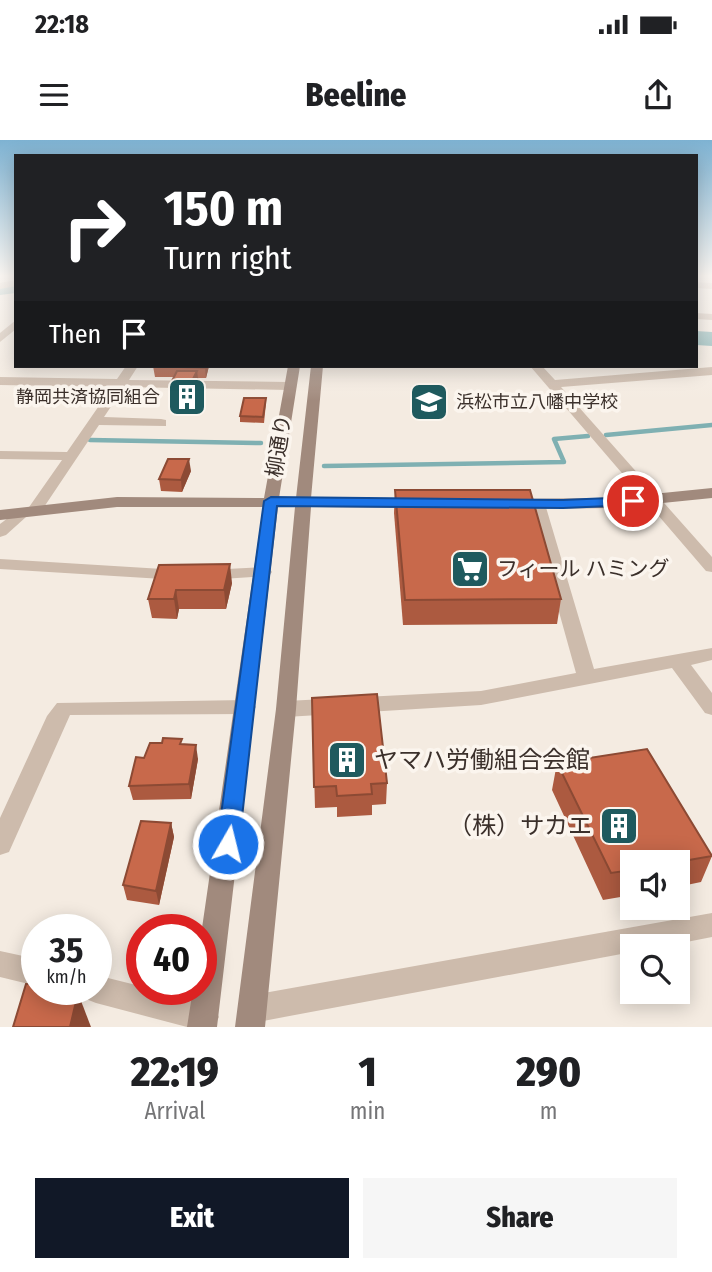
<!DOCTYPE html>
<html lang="en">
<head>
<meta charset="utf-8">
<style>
	:root { --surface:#fff; --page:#f6f6f6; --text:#202124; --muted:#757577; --accent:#111827 }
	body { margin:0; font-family:"Fira Sans Condensed","Noto Sans JP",sans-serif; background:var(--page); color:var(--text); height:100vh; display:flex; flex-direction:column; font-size:26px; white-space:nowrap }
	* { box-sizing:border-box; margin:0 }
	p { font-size:23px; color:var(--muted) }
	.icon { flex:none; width:38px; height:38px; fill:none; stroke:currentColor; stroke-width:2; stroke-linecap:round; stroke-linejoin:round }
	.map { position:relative; height:887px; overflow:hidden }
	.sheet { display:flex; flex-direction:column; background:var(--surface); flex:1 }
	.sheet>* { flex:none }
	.hud { position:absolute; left:14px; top:14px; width:684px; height:214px; border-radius:0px; box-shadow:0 4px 18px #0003; background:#202124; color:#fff; overflow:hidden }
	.controls { position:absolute; left:620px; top:710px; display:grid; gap:14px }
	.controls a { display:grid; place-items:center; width:70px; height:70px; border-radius:0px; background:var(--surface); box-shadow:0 4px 18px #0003; font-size:35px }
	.speed { position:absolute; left:21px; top:774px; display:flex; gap:14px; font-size:35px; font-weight:700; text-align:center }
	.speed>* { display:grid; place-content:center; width:91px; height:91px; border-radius:50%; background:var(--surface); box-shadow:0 4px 18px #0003; line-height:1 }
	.speed small { font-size:18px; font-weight:400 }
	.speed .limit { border:10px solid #d22; background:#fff; color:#111 }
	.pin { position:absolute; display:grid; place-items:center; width:60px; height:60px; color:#fff; margin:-30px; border:4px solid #fff; border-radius:50%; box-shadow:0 2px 7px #0007 }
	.me { position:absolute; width:77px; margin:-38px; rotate:8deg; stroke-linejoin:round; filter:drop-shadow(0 0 5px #0008) }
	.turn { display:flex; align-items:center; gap:24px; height:147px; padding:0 35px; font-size:32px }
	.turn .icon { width:91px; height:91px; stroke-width:2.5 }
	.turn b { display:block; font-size:49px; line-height:60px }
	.then { display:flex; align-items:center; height:66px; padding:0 35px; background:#0003; gap:14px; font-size:26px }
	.eta { display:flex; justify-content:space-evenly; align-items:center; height:119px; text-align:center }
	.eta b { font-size:42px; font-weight:800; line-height:49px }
	.button { display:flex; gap:14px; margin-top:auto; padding:14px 35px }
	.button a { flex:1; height:80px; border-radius:0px; background:var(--accent); color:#fff; font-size:28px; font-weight:800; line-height:80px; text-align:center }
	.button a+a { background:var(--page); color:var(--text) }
	.status { display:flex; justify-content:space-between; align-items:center; height:49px; padding:0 35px; background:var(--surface); direction:ltr }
	.status svg { height:19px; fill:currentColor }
	header { display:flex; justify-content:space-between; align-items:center; height:91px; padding:0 35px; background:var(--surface); font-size:32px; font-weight:800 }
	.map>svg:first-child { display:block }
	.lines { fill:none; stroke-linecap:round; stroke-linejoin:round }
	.stream { stroke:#7fb0b2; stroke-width:4.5 }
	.river { fill:#7fb0b2; fill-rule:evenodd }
	.street { fill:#cdbbac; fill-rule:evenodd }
	.secondary { fill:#a18a7d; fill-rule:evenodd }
	.wall { fill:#ac5a40 }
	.shaded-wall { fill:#8c4a34 }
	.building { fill:#c8694b; stroke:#8c4a34; stroke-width:2 }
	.route { fill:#1a73e8; stroke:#114b97; stroke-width:2 }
	.labels { text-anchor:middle; stroke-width:7; stroke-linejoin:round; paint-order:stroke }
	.far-poi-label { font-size:18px; fill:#3b302b; stroke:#fbf5ee; text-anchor:end }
	.street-label { font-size:21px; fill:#3b302b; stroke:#fbf5ee }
	.poi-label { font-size:21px; fill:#3b302b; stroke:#fbf5ee; text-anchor:start }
	.near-poi-label { font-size:24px; fill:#3b302b; stroke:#fbf5ee; text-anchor:start }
</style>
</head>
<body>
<div class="status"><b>22:18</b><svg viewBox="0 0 49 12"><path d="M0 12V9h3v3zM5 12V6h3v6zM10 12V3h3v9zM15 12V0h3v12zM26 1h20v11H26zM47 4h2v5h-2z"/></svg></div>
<header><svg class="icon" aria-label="menu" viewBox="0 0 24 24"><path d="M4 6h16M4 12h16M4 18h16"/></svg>Beeline<svg class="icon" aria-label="share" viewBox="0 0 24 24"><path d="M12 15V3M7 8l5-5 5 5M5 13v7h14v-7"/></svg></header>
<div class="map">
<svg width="712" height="887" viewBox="0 0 712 887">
	<rect width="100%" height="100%" fill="#f4ebe1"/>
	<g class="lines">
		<g class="stream">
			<path d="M606 295 712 285"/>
			<path d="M90 300 261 303"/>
			<path d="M324 326 564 322 554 299 588 296"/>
		</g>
		<g class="river">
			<path d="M16 141V153L0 155V143Z"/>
			<path d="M696 191 712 192V206L696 205Z"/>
		</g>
		<g class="street">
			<path d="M16 140V146L0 149V143Z"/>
			<path d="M696 142 712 143V149L696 148Z"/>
			<path d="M696 173 712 174V180L696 179Z"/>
			<path d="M16 180V189L0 202V193Z"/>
			<path d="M126 226H138L129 240 289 242 295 246 289 250 124 247 104 277 161 279 166 280V286L99 285 40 373H30L27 370 62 320 0 319V311L67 312 112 247 0 245V237L117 239Z"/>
			<path d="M530 226H542L555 240 712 227V235L561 247 712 417V432L706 431Z"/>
			<path d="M537 359 545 364 594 529 712 508V520L691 525 712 553V575L705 573 672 528 481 565 286 577 279 574 276 569 279 564 286 561 481 551 576 533 529 364Z"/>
			<path d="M20 369 26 371 28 374 26 377 6 395 0 397V384Z"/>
			<path d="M0 419 179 430 188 435 179 440 0 429Z"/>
			<path d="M263 427 269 428 272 432 269 436 207 440 198 435 207 430Z"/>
			<path d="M246 560 253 562 256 567 253 572 246 574 70 575 9 712 0 715V678L47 576 57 563Z"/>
			<path d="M712 773V797L661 807H632V812L252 883 242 879 238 869 242 859 252 855Z"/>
			<path d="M0 811 37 819V846L0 837Z"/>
			<path d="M96 835 204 862 214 867 219 877 214 887H187L96 863 86 859 82 849H96Z"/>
		</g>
		<g class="secondary">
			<path d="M288 226H300L279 358H296L311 226H323L311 358H419L427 363 419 368 311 367 296 569 265 887H235L276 569 295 367H278L217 887H187L193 849H201V795L263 367H117L0 380V370L117 357 264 358Z"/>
			<path d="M712 348V358L613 368 510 369 502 364 510 359 613 358Z"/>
		</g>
	</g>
	<g class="wall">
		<path d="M153 226H209L206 238H198L200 251 194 263H174L171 243 174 237H155Z"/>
		<path d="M266 258V263L264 283 240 282V276Z"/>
		<path d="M191 331 182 352 161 351 159 339Z"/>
		<path d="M395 350 561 459 557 484 403 485 394 373Z"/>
		<path d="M159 425 232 443 226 469H179L177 479 152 478 148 459Z"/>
		<path d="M312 558 387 643 386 664 372 665V675L337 677V667L315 668Z"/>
		<path d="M182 604 198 619 191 659 133 660 129 646 144 618Z"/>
		<path d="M557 623 712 716 701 742 677 747V723H632V755L603 760 552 650Z"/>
		<path d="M171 683 174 697 159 765 127 760 123 745Z"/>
	</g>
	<g class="shaded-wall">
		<path d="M205 226H209L206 238 205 228Z"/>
		<path d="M197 231 200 251 194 263 191 243Z"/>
		<path d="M189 319 191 331 182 352 181 340Z"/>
		<path d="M230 424 232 443 226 469 224 450Z"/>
		<path d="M176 450 179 469 177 479 174 459Z"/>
		<path d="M196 605 198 619 191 659 189 644Z"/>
		<path d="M171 683 174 697 159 765 156 751Z"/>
		<path d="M52 849H56L68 878 51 854Z"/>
		<path d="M78 853 91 887H70Z"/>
	</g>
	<g class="building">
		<path d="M153 226H205V228Z"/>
		<path d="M177 231H197L191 243H171Z"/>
		<path d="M244 258H266L263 277 240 276Z"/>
		<path d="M168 319H189L181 340 159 339Z"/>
		<path d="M395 350H530L561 459 405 460Z"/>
		<path d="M230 424 224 450H176L174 459H148L159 425Z"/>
		<path d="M377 554 387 643 371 644 372 654 337 656 336 646 314 647 312 558Z"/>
		<path d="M163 598 182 599 180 604 196 605 189 644 129 646 136 617 144 618 150 603H162Z"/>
		<path d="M647 609 712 716 672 723H632V730L611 733 557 623Z"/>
		<path d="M141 681 171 683 156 751 123 745Z"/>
		<path d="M26 844H37V849H52L51 854 78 853 70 887H13Z"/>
	</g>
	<linearGradient id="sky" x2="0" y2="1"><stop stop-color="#7eb2d2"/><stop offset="0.52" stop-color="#faf6f2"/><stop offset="1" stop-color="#faf6f2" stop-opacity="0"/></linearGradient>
	<rect width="712" height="261" fill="url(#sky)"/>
	<path class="route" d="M271 357 563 360 633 357 640 361 633 365 563 368 277 366 239 704 236 711 228 713 220 711 217 704 264 361Z"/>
	<defs>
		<symbol id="building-square" viewBox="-11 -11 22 22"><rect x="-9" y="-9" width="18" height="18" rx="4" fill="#1f5a5e" stroke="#fbf5ee"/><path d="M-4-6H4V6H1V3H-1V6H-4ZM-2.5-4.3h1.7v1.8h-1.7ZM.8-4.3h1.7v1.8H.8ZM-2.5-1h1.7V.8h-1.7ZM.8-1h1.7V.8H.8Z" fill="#fff"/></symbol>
		<symbol id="school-square" viewBox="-11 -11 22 22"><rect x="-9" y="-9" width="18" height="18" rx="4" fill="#1f5a5e" stroke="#fbf5ee"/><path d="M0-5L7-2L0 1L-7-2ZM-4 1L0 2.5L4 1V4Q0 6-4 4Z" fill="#fff"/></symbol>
		<symbol id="supermarket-square" viewBox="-11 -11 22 22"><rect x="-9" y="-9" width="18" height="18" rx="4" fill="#1f5a5e" stroke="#fbf5ee"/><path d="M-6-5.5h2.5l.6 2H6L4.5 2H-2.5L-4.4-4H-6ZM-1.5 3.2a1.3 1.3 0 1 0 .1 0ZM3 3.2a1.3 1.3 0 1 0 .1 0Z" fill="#fff"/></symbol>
	</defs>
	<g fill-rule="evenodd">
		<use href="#building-square" x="165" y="235" width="44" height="44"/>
		<use href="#school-square" x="407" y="240" width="44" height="44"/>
		<use href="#supermarket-square" x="448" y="407" width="44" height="44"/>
		<use href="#building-square" x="325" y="598" width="44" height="44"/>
		<use href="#building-square" x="597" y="664" width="44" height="44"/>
	</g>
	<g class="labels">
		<g class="far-poi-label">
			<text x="160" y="263">静岡共済協同組合</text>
			<text x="456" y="268" text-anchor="start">浜松市立八幡中学校</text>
		</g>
		<g class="street-label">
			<text transform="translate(279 306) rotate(-81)" y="7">柳通り</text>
		</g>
		<g class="poi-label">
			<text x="497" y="436">フィール ハミング</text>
		</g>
		<g class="near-poi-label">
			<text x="374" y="628">ヤマハ労働組合会館</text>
			<text x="592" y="694" text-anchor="end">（株）サカエ</text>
		</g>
	</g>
</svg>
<div class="controls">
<a><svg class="icon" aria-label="sound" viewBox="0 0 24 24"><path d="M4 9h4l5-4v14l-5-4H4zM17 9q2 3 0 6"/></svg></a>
<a><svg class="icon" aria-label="search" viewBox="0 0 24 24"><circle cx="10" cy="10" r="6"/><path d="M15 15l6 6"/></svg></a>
</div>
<div class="speed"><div>35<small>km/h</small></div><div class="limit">40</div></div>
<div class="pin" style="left:633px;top:361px;background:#d93025"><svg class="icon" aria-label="arrive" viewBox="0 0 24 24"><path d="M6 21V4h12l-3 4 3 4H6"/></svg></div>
<svg class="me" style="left:228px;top:704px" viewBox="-20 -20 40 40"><circle r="17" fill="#1a73e8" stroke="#fff" stroke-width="3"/><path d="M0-11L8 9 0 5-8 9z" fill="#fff"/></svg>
<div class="hud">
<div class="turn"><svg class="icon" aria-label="right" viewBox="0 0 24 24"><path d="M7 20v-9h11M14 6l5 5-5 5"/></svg><div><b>150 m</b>Turn right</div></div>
<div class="then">Then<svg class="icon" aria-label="arrive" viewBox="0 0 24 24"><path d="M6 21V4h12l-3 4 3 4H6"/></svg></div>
</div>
</div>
<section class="sheet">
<div class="eta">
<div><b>22:19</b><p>Arrival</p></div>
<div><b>1</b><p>min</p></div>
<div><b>290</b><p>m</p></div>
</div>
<div class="button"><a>Exit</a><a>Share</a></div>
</section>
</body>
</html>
